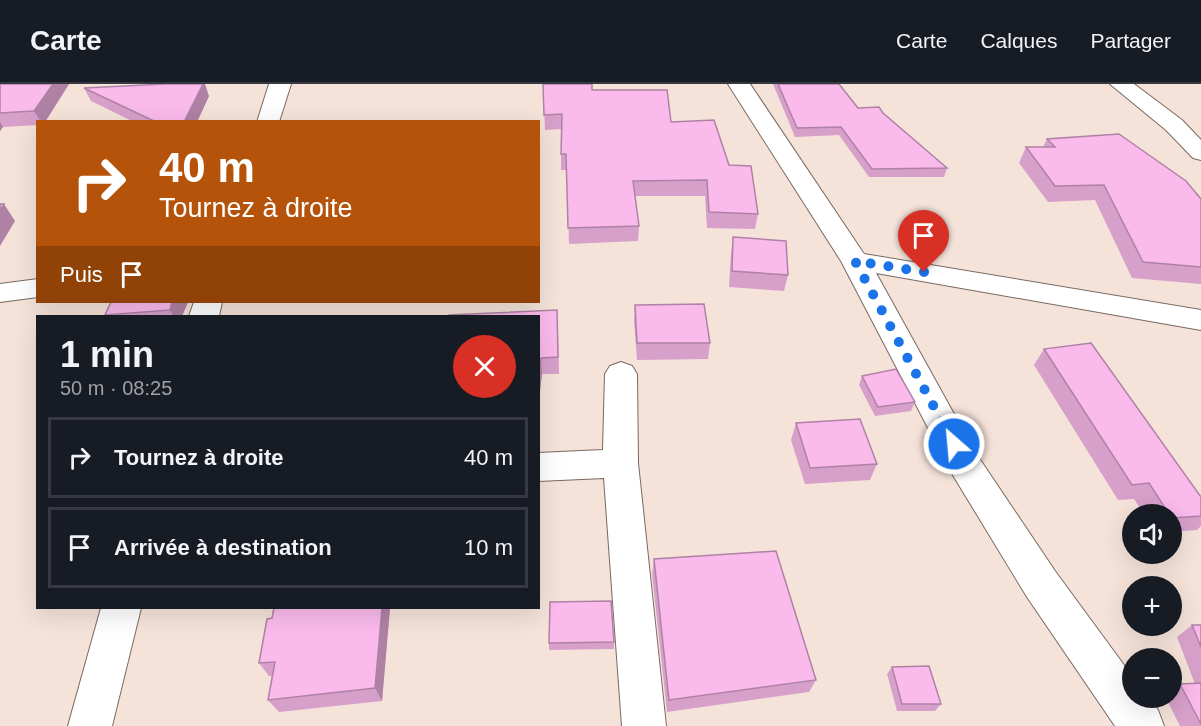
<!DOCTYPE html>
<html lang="fr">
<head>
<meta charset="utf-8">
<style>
	:root { --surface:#171b24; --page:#242831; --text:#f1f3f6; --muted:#9ea1a6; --line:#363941 }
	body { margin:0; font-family:Arial,sans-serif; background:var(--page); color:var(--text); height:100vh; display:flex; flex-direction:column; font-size:22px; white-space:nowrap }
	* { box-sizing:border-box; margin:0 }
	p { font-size:20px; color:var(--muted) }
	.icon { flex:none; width:33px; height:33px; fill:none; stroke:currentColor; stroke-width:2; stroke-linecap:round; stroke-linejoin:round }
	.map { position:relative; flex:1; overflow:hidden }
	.panel { position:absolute; left:36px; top:231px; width:504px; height:294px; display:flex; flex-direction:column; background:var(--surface); border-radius:0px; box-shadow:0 6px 24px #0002 }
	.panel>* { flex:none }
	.guide { position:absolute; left:36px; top:36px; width:504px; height:183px; border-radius:0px; box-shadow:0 6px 24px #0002; background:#b45309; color:#fff; overflow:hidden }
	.tools { position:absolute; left:1122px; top:420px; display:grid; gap:12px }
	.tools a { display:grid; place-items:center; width:60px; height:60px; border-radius:50%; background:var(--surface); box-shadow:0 6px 24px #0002; font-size:30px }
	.pin { position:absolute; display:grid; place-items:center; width:51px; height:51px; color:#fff; margin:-62px -26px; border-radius:50% 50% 50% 0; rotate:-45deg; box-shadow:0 0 6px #0007 }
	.pin .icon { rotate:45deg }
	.me { position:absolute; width:66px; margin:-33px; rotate:333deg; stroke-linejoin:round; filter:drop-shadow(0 0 4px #0008) }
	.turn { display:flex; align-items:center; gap:21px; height:126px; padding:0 24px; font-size:27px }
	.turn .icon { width:78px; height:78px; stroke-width:2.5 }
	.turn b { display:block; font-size:42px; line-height:51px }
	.then { display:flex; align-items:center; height:57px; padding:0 24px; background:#0003; gap:12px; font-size:22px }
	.round { display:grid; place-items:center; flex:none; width:63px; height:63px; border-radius:32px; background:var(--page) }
	.head { display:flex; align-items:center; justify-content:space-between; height:102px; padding:0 24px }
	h1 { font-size:36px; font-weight:700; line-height:45px }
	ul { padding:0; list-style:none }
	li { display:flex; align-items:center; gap:18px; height:81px; margin:0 12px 9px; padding:0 12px; border:3px solid var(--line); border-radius:0px }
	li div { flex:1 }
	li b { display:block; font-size:22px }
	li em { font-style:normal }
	header { display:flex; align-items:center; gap:36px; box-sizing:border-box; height:84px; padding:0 30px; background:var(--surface); border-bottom:2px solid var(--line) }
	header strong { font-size:28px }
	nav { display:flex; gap:33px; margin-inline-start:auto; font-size:21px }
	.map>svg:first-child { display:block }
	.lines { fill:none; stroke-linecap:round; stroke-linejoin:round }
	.minor-casing { stroke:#796961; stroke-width:2 }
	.minor { fill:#fff; fill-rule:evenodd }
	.wall { fill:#d7a0cb }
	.shaded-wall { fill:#af82a5 }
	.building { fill:#fabaec; stroke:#af82a5; stroke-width:1.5 }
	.route { stroke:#1a73e8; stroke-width:10; stroke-dasharray:0 18 }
</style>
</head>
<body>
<header>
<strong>Carte</strong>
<nav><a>Carte</a><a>Calques</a><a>Partager</a></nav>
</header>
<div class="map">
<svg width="1201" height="642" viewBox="0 0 1201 642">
	<rect width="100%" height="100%" fill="#f5e3d9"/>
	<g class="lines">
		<defs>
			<g id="minor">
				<path d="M269 0H291L279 38H257Z"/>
				<path d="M728 0H750L864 170 1201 226V246L876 189 975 368 1055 487 1132 592V614H1149L1158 626 1164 642H1115L1027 513 951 388 841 177Z"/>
				<path d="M1110 0H1134L1182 36 1201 56V76L1193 74 1166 46Z"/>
				<path d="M38 195V213L0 218V200Z"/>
				<path d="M194 218H222L219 232H189Z"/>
				<path d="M621 278 632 282 637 290 638 379 666 642H622L604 394 538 397V369L603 366 605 290 610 282Z"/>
				<path d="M101 524H141L112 642H68Z"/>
			</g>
		</defs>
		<use href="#minor" class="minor-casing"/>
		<use href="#minor" class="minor"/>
	</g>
	<g class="wall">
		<path d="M0 0H69L45 38H38V41L3 43 0 47Z"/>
		<path d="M543 0 592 6 671 38 729 81 758 130 755 145 707 144 705 112H635L639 142 638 157 569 160 567 86H561V45L545 46Z"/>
		<path d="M773 0H839L858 24 883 29 947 84 944 93H869L839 51 795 53Z"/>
		<path d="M84 4 209 12 197 38H134L91 17Z"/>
		<path d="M1047 55 1201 115V200L1132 194 1095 116 1048 118 1019 79 1026 63H1043Z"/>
		<path d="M733 153 788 191 784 207 729 203 731 170Z"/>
		<path d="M188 218 182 232H106L105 231Z"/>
		<path d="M635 221 710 259 708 275 637 276 634 237Z"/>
		<path d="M538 232 558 243 559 290H542L538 324Z"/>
		<path d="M1044 265 1201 413V442L1197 446 1172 448V430H1144L1134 415 1118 416 1034 281Z"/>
		<path d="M862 292 915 318 911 327 875 332 859 301Z"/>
		<path d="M796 339 877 380 870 396 805 400 791 356Z"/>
		<path d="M654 475 816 596 809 608 667 628 652 490Z"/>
		<path d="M390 524 382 617 279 628 268 616 272 592H269L259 579Z"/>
		<path d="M1192 541H1201V642H1180L1166 614H1172V606L1180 600H1195L1177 553Z"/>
		<path d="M614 558V565L549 566V559Z"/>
		<path d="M892 583 941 620 935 627H897L887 590Z"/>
	</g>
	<g class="shaded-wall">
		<path d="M53 0H69L45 38H41L34 27Z"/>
		<path d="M203 0H205L209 12 197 38H184Z"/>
		<path d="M0 38 3 43 0 47Z"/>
		<path d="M4 120 15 137 0 162V126Z"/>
		<path d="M172 218H188L182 232H173L170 226Z"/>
		<path d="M541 274 542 290 538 324V294Z"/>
		<path d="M382 524H390L382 617 375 604Z"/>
	</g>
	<g class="building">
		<path d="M0 0H53L34 27 0 29Z"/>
		<path d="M165 0H203L184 38H156L84 4Z"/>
		<path d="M543 0H592V6H667L671 38 714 36 729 81 751 82 758 130 709 128 707 96 633 97 639 142 568 144 566 70H561L562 30 544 31Z"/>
		<path d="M778 0H839L858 24 879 23 883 29 947 84 872 85 841 43 797 44Z"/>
		<path d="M1119 50 1186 97 1201 115V183L1143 178 1104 101 1055 102 1026 63H1055L1047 55Z"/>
		<path d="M0 120H4L0 126Z"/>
		<path d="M733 153 786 157 788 191 732 187Z"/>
		<path d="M111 218H172L170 226 105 231Z"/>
		<path d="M704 220 710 259H637L635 221Z"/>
		<path d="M557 226 558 273 541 274 538 294V232H449V231Z"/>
		<path d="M1091 259 1201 413V432L1172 434V430H1169L1149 399 1132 401 1044 265Z"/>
		<path d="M896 285 915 318 878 323 862 292Z"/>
		<path d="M860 335 877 380 810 384 796 339Z"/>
		<path d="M776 467 816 596 669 616 654 475Z"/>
		<path d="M611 517 614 558 549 559 550 518Z"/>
		<path d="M274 524H382L375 604 268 616 275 578 259 579 267 535 272 534Z"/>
		<path d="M1192 541H1201V563Z"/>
		<path d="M929 582 941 620H902L892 583Z"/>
		<path d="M1201 599V640L1180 600Z"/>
	</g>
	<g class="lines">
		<path class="route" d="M924 188 855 177 954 360"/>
	</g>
</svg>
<div class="tools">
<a><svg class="icon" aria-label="sound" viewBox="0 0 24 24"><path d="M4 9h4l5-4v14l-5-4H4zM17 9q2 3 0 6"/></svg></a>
<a>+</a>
<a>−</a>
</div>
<div class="pin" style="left:924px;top:188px;background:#d93025"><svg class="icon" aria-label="arrive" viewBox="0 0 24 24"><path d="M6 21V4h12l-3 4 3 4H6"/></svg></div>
<svg class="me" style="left:954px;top:360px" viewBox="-20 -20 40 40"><circle r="17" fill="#1a73e8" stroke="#fff" stroke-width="3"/><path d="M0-11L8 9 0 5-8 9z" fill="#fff"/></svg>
<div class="guide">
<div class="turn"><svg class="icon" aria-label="right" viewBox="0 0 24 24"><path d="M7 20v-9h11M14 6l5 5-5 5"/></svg><div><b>40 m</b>Tournez à droite</div></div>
<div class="then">Puis<svg class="icon" aria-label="arrive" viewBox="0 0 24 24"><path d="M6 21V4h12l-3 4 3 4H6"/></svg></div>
</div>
<section class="panel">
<div class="head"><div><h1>1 min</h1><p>50 m · 08:25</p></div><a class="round" style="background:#d93025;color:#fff"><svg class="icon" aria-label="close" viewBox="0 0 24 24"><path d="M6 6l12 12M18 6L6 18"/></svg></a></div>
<ul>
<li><svg class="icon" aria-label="right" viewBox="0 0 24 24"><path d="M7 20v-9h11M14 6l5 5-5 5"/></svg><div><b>Tournez à droite</b></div><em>40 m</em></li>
<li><svg class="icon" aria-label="arrive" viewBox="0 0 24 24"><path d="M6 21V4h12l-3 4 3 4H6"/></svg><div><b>Arrivée à destination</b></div><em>10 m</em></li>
</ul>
</section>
</div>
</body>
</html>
